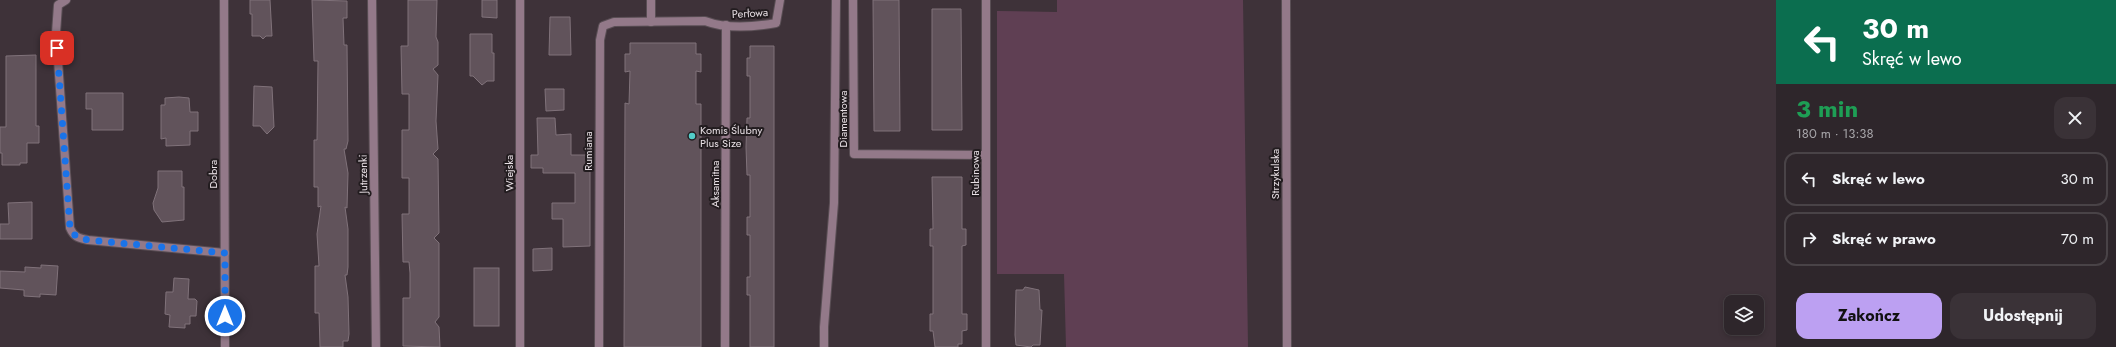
<!DOCTYPE html>
<html lang="pl">
<head>
<meta charset="utf-8">
<style>
	:root { --surface:#2e262b; --page:#3a3237; --text:#f1f3f6; --muted:#a7a5a9; --line:#494347; --accent:#bca0f2 }
	body { margin:0; font-family:Jost,sans-serif; background:var(--page); color:var(--text); height:100vh; display:flex; flex-direction:column; font-size:15px; white-space:nowrap }
	* { box-sizing:border-box; margin:0 }
	p { font-size:13px; color:var(--muted) }
	.icon { flex:none; width:22px; height:22px; fill:none; stroke:currentColor; stroke-width:2; stroke-linecap:round; stroke-linejoin:round }
	.map { position:relative; flex:1; overflow:hidden }
	.drawer { display:flex; flex-direction:column; background:var(--surface); width:340px }
	.drawer>* { flex:none }
	.hud { background:#0b6e4f; color:#fff; overflow:hidden }
	.fabs { position:absolute; left:1724px; top:295px; display:grid; gap:8px }
	.fabs a { display:grid; place-items:center; width:40px; height:40px; border-radius:8px; background:var(--surface); box-shadow:0 2px 6px #0003,0 0 0 1px var(--line); font-size:20px }
	.pin { position:absolute; display:grid; place-items:center; width:34px; height:34px; color:#fff; margin:-17px; border-radius:8px; box-shadow:0 2px 6px #0006 }
	.me { position:absolute; width:44px; margin:-22px; rotate:0deg; stroke-linejoin:round; filter:drop-shadow(0 0 3px #0008) }
	.turn { display:flex; align-items:center; gap:14px; height:84px; padding:0 20px; font-size:18px }
	.turn .icon { width:52px; height:52px; stroke-width:2.5 }
	.turn b { display:block; font-size:28px; line-height:34px }
	.round { display:grid; place-items:center; flex:none; width:42px; height:42px; border-radius:12px; background:var(--page) }
	.headline { display:flex; align-items:center; justify-content:space-between; height:68px; padding:0 20px }
	h1 { font-size:24px; font-weight:700; line-height:30px; color:#1e9e55 }
	.button { display:flex; gap:8px; margin-top:auto; padding:8px 20px }
	.button a { flex:1; height:46px; border-radius:12px; background:var(--accent); color:#111; font-size:16px; font-weight:700; line-height:46px; text-align:center }
	.button a+a { background:var(--page); color:var(--text) }
	ul { padding:0; list-style:none }
	li { display:flex; align-items:center; gap:12px; height:54px; margin:0 8px 6px; padding:0 12px; border:2px solid var(--line); border-radius:12px }
	li div { flex:1 }
	li b { display:block; font-size:15px }
	li em { font-style:normal }
	main { display:flex; flex:1; min-height:0 }
	.map>svg:first-child { display:block }
	.green { fill:#5f3f53 }
	.building { fill:#61535b; stroke:#80727a }
	.lines { fill:none; stroke-linecap:round; stroke-linejoin:round }
	.service-casing { stroke:#594e54; stroke-width:10 }
	.minor-casing { stroke:#594e54; stroke-width:10 }
	.tertiary-casing { stroke:#594e54; stroke-width:10 }
	.service { stroke:#937989; stroke-width:8 }
	.minor { stroke:#937989; stroke-width:8 }
	.tertiary { stroke:#937989; stroke-width:8 }
	.route { stroke:#1a73e8; stroke-width:7; stroke-dasharray:0 12.6 }
	.poi-dot { fill:#53cdc9; stroke:#221c1f; stroke-width:1.5 }
	.labels { text-anchor:middle; stroke-width:4; stroke-linejoin:round; paint-order:stroke }
	.street-label { font-size:11px; fill:#e7dfe4; stroke:#221c1f }
	.poi-label { font-size:11px; fill:#e7dfe4; stroke:#221c1f; text-anchor:start }
</style>
</head>
<body>
<main>
<div class="map">
<svg width="1776" height="347" viewBox="0 0 1776 347">
	<rect width="100%" height="100%" fill="#3e3239"/>
	<path class="green" d="M1057 0H1243L1248 347H1066L1064 274H997V11L1057 12Z"/>
	<g class="building">
		<path d="M250 0H270L272 36H266L263 39 260 36H252V14H250Z"/>
		<path d="M312 0 347 1V18H343L344 45H347L348 141 346 149H344L348 173 347 208 345 207 348 229V267L347 275H345L348 297 349 334 348 341H343V347H320L319 313H315V266H319L317 234 321 206 318 207V187H314V140H317L318 61H314Z"/>
		<path d="M408 0H437L436 37 438 42V65L433 69 438 75 436 121 438 149 433 154 438 159 439 233 434 238 439 243V317L435 322 439 327 440 347 403 346V298H410V273L409 262H403L402 214H409V178H402V130H409V94H402L401 46H408Z"/>
		<path d="M482 0H497V18L482 17Z"/>
		<path d="M873 0H899L900 131H874Z"/>
		<path d="M932 9H961L962 130H932Z"/>
		<path d="M550 17H570L571 55H549Z"/>
		<path d="M470 34H492V53H494V81H487L482 85 473 76H470Z"/>
		<path d="M630 43H696V54H701V72L696 71V104H701V347H624L625 103 629 104 630 71 625 72V54H630Z"/>
		<path d="M750 46H774V347H750V295H747V277H750V235H747V217H750V175H747L746 147 747 118H750V76H747V58H750Z"/>
		<path d="M36 55V126H39V143H27V163H20V165H2V153H0V127H6V56Z"/>
		<path d="M254 86 272 87 274 127 267 134 260 126H253Z"/>
		<path d="M545 89H564V110L546 111Z"/>
		<path d="M86 93H123V130H92V109H86Z"/>
		<path d="M179 97 189 98 190 112H198V131H190V145L166 146V138L161 139V105H165V98Z"/>
		<path d="M537 118H555L556 135 571 134V155H590V246L563 247V219H552V203H575V173H543V168H531V155H538Z"/>
		<path d="M158 171H182V187H184V220L162 222 154 210 153 203 158 188Z"/>
		<path d="M932 177H962V229H966V245L962 246V314H967V330L962 331V344H958V347H935L933 331H930V314H933V246H930V229H933Z"/>
		<path d="M32 202V239H0V224H9L8 203Z"/>
		<path d="M552 248V270L533 271V249Z"/>
		<path d="M41 265 58 266 56 295 40 294V297L24 296V290L0 288V271L25 272V267L41 268Z"/>
		<rect x="474" y="268" width="25" height="58"/>
		<path d="M174 278 189 279 188 299H195L197 301 196 316H190V324H185V328L169 327 170 315 165 314 166 292H173Z"/>
		<path d="M1025 287 1039 290 1040 310H1042L1040 345H1033L1031 347 1016 345 1015 335 1016 290H1023Z"/>
	</g>
	<g class="lines">
		<defs>
			<g id="service">
				<path d="M66 0 58 5 56 33 70 228C74 237 78 238 88 240L225 253"/>
				<path d="M824 347V327L834 203 836 0"/>
			</g>
			<g id="minor">
				<path d="M224 0 225 347"/>
				<path d="M372 0 376 347"/>
				<path d="M853 0 854 154 986 155"/>
				<path d="M651 22V0"/>
				<path d="M520 347V0"/>
				<path d="M599 347 600 40 603 26 614 22 705 21C726 29 754 27 776 23L780 0"/>
				<path d="M725 347 726 25"/>
				<path d="M986 347V0"/>
			</g>
			<path id="tertiary" d="M1286 0 1287 347"/>
		</defs>
		<use href="#service" class="service-casing"/>
		<use href="#minor" class="minor-casing"/>
		<use href="#tertiary" class="tertiary-casing"/>
		<use href="#service" class="service"/>
		<use href="#minor" class="minor"/>
		<use href="#tertiary" class="tertiary"/>
	</g>
	<g class="lines">
		<path class="route" d="M57 48 70 228C74 237 79 238 88 240L225 253V316"/>
	</g>
	<circle class="poi-dot" cx="692" cy="136" r="4"/>
	<g class="labels">
		<g class="street-label">
			<text transform="translate(750 13) rotate(-3)" y="4">Perłowa</text>
			<text transform="translate(843 119) rotate(-90)" y="4">Diamentowa</text>
			<text transform="translate(588 151) rotate(-90)" y="4">Rumiana</text>
			<text transform="translate(509 173) rotate(-90)" y="4">Wiejska</text>
			<text transform="translate(975 173) rotate(-90)" y="4">Rubinowa</text>
			<text transform="translate(213 174) rotate(-90)" y="4">Dobra</text>
			<text transform="translate(363 174) rotate(-91)" y="4">Jutrzenki</text>
			<text transform="translate(1275 174) rotate(-90)" y="4">Strzykulska</text>
			<text transform="translate(715 184) rotate(-90)" y="4">Aksamitna</text>
		</g>
		<g class="poi-label">
			<text x="700" y="134">Komis Ślubny<tspan x="700" dy="13">Plus Size</tspan></text>
		</g>
	</g>
</svg>
<div class="fabs">
<a><svg class="icon" aria-label="layers" viewBox="0 0 24 24"><path d="M12 4l9 5-9 5-9-5zM3 14l9 5 9-5"/></svg></a>
</div>
<div class="pin" style="left:57px;top:48px;background:#d93025"><svg class="icon" aria-label="arrive" viewBox="0 0 24 24"><path d="M6 21V4h12l-3 4 3 4H6"/></svg></div>
<svg class="me" style="left:225px;top:316px" viewBox="-20 -20 40 40"><circle r="17" fill="#1a73e8" stroke="#fff" stroke-width="3"/><path d="M0-11L8 9 0 5-8 9z" fill="#fff"/></svg>
</div>
<section class="drawer">
<div class="hud">
<div class="turn"><svg class="icon" aria-label="left" viewBox="0 0 24 24"><path d="M17 20v-9H6M10 6l-5 5 5 5"/></svg><div><b>30 m</b>Skręć w lewo</div></div>
</div>
<div class="headline"><div><h1>3 min</h1><p>180 m · 13:38</p></div><a class="round"><svg class="icon" aria-label="close" viewBox="0 0 24 24"><path d="M6 6l12 12M18 6L6 18"/></svg></a></div>
<ul>
<li><svg class="icon" aria-label="left" viewBox="0 0 24 24"><path d="M17 20v-9H6M10 6l-5 5 5 5"/></svg><div><b>Skręć w lewo</b></div><em>30 m</em></li>
<li><svg class="icon" aria-label="right" viewBox="0 0 24 24"><path d="M7 20v-9h11M14 6l5 5-5 5"/></svg><div><b>Skręć w prawo</b></div><em>70 m</em></li>
</ul>
<div class="button"><a>Zakończ</a><a>Udostępnij</a></div>
</section>
</main>
</body>
</html>
